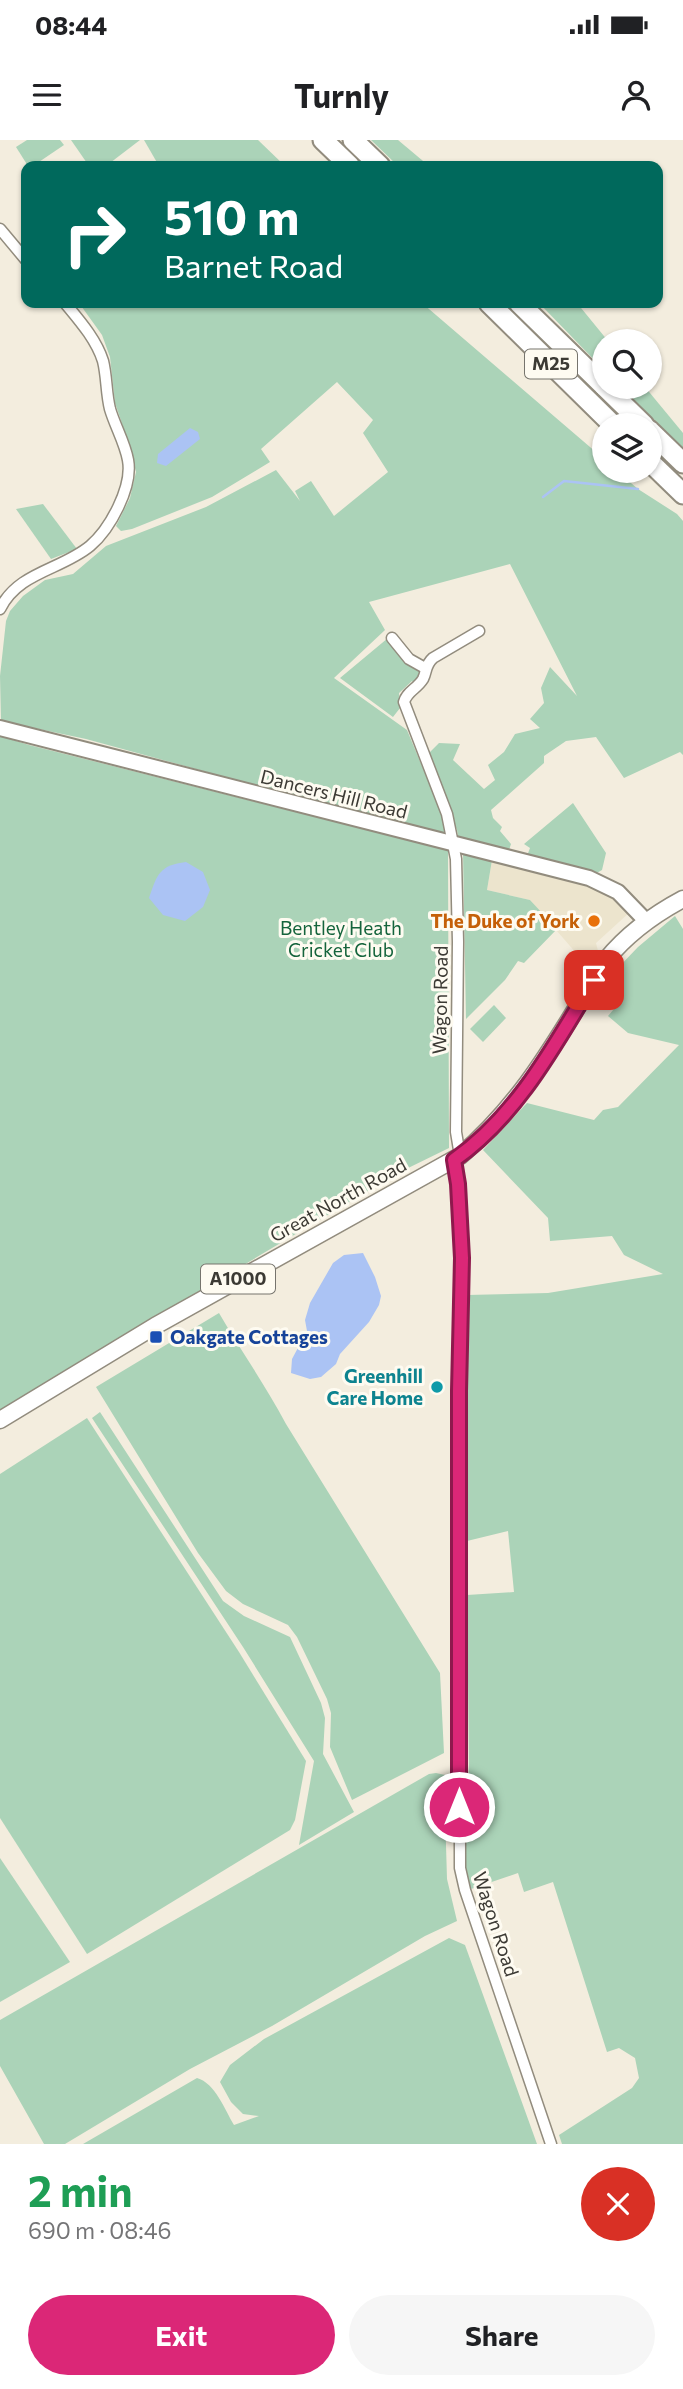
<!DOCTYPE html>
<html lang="en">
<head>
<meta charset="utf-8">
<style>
	:root { --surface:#fff; --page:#f6f6f6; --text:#202124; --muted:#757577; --accent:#db2777 }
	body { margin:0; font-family:Commissioner,sans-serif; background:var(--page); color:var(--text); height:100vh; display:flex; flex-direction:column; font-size:26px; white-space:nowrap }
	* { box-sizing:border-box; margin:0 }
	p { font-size:23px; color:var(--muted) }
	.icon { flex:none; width:38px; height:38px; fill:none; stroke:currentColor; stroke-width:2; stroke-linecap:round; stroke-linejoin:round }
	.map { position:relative; height:2004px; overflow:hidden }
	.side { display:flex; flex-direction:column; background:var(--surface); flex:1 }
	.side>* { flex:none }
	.banner { position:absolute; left:21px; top:21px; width:642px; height:147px; border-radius:14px; box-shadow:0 2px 5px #0004; background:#00695c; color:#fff; overflow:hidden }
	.buttons { position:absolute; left:592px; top:189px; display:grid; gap:14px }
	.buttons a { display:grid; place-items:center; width:70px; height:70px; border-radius:50%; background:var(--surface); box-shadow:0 2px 5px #0004; font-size:35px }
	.pin { position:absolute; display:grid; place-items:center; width:60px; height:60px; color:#fff; margin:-30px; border-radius:14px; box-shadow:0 4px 10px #0006 }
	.me { position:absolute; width:77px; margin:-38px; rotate:0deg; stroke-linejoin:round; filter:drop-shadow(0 0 5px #0008) }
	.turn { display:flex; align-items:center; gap:24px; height:147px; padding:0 28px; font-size:32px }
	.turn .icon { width:91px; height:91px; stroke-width:2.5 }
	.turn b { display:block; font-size:49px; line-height:60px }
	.round { display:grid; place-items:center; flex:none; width:74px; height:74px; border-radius:37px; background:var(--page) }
	.overview { display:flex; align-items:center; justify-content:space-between; height:119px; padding:0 28px }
	h1 { font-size:42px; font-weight:700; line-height:52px; color:#1e9e55 }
	.primary-button { display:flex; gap:14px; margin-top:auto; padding:14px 28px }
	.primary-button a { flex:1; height:80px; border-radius:42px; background:var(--accent); color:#fff; font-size:28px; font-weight:700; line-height:80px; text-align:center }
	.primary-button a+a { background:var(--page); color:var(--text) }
	.status { display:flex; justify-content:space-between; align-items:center; height:49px; padding:0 35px; background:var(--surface); direction:ltr }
	.status svg { height:19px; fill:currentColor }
	header { display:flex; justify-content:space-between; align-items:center; height:91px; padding:0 28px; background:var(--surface); font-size:32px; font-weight:700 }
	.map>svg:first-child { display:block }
	.built { fill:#ece4cd }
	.green { fill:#abd3b8 }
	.water { fill:#abc3f4 }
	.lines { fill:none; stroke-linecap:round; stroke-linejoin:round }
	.stream { stroke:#abc3f4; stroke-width:2.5 }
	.street-casing { stroke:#928c7e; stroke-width:13 }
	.secondary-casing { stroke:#928c7e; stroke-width:18 }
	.primary-casing { stroke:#928c7e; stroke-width:19 }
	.highway-casing { stroke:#928c7e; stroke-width:23 }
	.street { stroke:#fff; stroke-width:10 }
	.secondary { stroke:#fff; stroke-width:14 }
	.primary { stroke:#fff; stroke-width:16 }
	.highway { stroke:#fff; stroke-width:19 }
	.route-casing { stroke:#8e194d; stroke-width:18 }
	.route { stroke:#db2777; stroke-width:12 }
	.food-dot { fill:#e8710a; stroke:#fefbf1; stroke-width:2.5 }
	.transit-dot { fill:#1a4fb4; stroke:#fefbf1; stroke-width:2.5 }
	.culture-dot { fill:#0f9aa8; stroke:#fefbf1; stroke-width:2.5 }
	.labels { text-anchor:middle; stroke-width:6; stroke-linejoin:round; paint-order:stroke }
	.shield { fill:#fefbf1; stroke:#76746d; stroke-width:2 }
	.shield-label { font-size:18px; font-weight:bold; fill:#3c3a34 }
	.street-label { font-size:19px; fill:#3c3a34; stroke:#fefbf1 }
	.food-label { font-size:19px; font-weight:bold; fill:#c56008; stroke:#fefbf1; text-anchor:end }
	.park-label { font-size:19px; fill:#15643c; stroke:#fefbf1 }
	.transit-label { font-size:19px; font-weight:bold; fill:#164399; stroke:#fefbf1; text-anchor:start }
	.culture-label { font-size:19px; font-weight:bold; fill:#0d838f; stroke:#fefbf1; text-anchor:end }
</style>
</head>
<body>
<div class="status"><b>08:44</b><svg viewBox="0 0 49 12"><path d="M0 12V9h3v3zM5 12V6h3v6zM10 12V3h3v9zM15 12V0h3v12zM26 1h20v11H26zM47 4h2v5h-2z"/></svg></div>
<header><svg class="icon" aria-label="menu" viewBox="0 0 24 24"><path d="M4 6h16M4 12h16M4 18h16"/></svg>Turnly<svg class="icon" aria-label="person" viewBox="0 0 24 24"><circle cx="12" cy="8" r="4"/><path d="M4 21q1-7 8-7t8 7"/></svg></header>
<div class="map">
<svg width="683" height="2004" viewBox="0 0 683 2004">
	<rect width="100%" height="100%" fill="#f3edde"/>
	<path class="built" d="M492 720 608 750 630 772 596 803 598 811 590 829 530 760 487 750Z"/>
	<g class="green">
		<path d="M27 0H60L64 5 33 26H28L16 7Z"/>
		<path d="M71 0H140L106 26H89Z"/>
		<path d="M144 0H258L285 26H159Z"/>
		<path d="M371 0H398L429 26H398Z"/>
		<path d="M79 163H422L604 319V331H617L638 349 677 374 683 381V615L680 612 624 638 596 597 566 601 544 616V623L491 670 493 678 502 687 500 691 511 704 508 713 459 701 457 690 427 615 439 603 460 604 453 620 484 649 495 640 488 625 504 612 515 594 540 588 530 579 544 563 541 548 550 527 577 556 510 424 369 462 385 490 334 538 407 590 446 684 445 697 86 599 1 581 0 536 6 481 10 471 23 456 45 440 73 434 106 406 206 367 276 330 300 361 295 351 311 341 334 376 388 332 363 293 373 280 337 242 261 309 270 322 212 357 132 389 121 391 116 386 130 358 136 332 130 307 115 263 110 217 102 195Z"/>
		<path d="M539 163H577L608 201H604V230Z"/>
		<path d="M621 247H645L683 293V308Z"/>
		<path d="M43 364 77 409 51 419 16 369Z"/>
		<path d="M388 498 420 533V536L414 543 412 541 399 553 400 568 393 577 340 538Z"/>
		<path d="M0 596 29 605 448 710 449 1008 400 1032 0 1270Z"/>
		<path d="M573 663 606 713 602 730 595 734 527 716 530 708 524 704Z"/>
		<path d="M463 713 492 720 487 750 530 760 557 789 524 823 518 821 505 840 466 879Z"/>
		<path d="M675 776 683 789V2004H562L559 1995 632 1948 639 1938 635 1918 619 1908 607 1912 553 1742 524 1752 518 1733 471 1749 465 1730 469 1625 467 1455 514 1452 508 1391 467 1401 464 1286 467 1155 548 1153 663 1134 624 1115 612 1096 550 1101 548 1078 483 1010 527 963 594 980 603 970 618 967 679 905 628 893 608 876 619 863 624 836 616 830 638 807Z"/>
		<path d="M494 865 506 878 483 902 470 889Z"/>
		<path d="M219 1173C241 1211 266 1246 286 1284L440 1533 444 1613 352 1660 330 1607 331 1573 327 1559 297 1497 288 1485 243 1464 226 1451 198 1413 96 1247Z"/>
		<path d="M100 1272 223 1461 244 1476 290 1497 321 1563 325 1578 323 1614 354 1672 299 1705 314 1621 243 1507 92 1278Z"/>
		<path d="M87 1278 239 1512 306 1621 295 1680 290 1690 87 1814 0 1678V1334Z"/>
		<path d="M436 1633 445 1635 448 1641 445 1671 447 1739 457 1781 425 1796 272 1886 190 1929 65 2004H44L0 1926V1880L429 1634Z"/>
		<path d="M0 1718 70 1822 0 1862Z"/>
		<path d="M449 1798 465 1805 537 2004H83L197 1938C215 1943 225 1970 234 1985L259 1976 243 1974 231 1962 220 1942 230 1925 264 1899Z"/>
	</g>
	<g class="water">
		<path d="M190 288 198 292 200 299 166 326 157 323 158 314Z"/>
		<path d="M186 722 203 732 210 750 203 767 185 781 163 775 149 758C157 734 160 725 186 722Z"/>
		<path d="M363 1113 375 1137 381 1156 379 1165 369 1182 340 1214 336 1224 321 1237 310 1239 291 1233 292 1219 307 1191 305 1180 310 1163 333 1123 344 1115Z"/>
	</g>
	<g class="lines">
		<path class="stream" d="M543 357 564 341 638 349"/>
		<defs>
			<g id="street">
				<path d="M0 89 26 120"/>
				<path d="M0 469C18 432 61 430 90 406 110 389 133 347 128 320 125 303 115 286 110 269 106 253 107 237 103 221 96 199 79 180 65 163"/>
				<path d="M392 498 409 519 425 528"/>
				<path d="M460 1016 456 992 458 802 456 719 447 674 404 562C407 551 417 549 423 539 427 531 425 525 433 518L479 491"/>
				<path d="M454 1020 458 1044 462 1118 459 1251 460 1728 465 1750 551 2004"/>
			</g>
			<path id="secondary" d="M0 588 589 738 618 752 646 781"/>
			<path id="primary" d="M0 1280 155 1186 460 1016C527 959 560 893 606 820 628 793 653 775 683 759"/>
			<g id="highway">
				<path d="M323 0 350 26"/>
				<path d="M353 0 380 26"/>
				<path d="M489 163 613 285"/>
				<path d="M519 163 604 246"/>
				<path d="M605 247 644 285"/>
				<path d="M649 290 683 323"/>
				<path d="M649 321 683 354"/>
			</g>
		</defs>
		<use href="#street" class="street-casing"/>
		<use href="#secondary" class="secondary-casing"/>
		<use href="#primary" class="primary-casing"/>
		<use href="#highway" class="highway-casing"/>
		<use href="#street" class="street"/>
		<use href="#secondary" class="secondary"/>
		<use href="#primary" class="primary"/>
		<use href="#highway" class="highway"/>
	</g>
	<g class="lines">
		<defs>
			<path id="route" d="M459 1667V1251L462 1118 458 1044 454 1020C517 976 555 905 594 840"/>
		</defs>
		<use href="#route" class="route-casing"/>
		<use href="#route" class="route"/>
	</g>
	<circle class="food-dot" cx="594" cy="781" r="7"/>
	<rect class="transit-dot" x="149" y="1190" width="14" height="14" rx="3.5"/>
	<circle class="culture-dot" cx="437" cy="1247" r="7"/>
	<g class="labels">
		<g class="shield">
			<rect x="525" y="209.5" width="52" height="29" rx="5"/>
			<rect x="201" y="1124.5" width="74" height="29" rx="5"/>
		</g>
		<g class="shield-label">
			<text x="551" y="230">M25</text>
			<text x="238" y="1145">A1000</text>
		</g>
		<g class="street-label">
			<text transform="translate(334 654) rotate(14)" y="7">Dancers Hill Road</text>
			<text transform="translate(440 860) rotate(-89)" y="7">Wagon Road</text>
			<text transform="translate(338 1060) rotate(-29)" y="7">Great North Road</text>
			<text transform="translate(496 1784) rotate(72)" y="7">Wagon Road</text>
		</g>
		<g class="food-label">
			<text x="580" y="788">The Duke of York</text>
		</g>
		<g class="park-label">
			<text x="341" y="795">Bentley Heath<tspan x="341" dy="22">Cricket Club</tspan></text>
		</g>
		<g class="transit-label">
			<text x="170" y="1204">Oakgate Cottages</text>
		</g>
		<g class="culture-label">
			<text x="423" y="1243">Greenhill<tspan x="423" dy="22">Care Home</tspan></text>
		</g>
	</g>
</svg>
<div class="buttons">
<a><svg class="icon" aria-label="search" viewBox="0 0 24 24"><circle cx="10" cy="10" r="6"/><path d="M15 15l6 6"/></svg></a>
<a><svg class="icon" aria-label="layers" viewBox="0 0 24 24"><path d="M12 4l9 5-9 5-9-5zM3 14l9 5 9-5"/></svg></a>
</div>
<div class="pin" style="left:594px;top:840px;background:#d93025"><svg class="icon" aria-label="arrive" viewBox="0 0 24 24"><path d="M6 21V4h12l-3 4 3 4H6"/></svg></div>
<svg class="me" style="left:459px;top:1667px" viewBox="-20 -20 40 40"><circle r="17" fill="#db2777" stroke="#fff" stroke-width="3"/><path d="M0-11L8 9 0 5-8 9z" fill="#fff"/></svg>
<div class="banner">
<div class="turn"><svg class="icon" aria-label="right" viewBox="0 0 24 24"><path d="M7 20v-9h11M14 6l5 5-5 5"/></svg><div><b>510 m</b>Barnet Road</div></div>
</div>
</div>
<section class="side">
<div class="overview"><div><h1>2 min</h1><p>690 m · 08:46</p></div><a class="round" style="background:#d93025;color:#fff"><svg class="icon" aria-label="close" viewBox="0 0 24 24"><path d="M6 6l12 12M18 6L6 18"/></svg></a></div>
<div class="primary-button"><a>Exit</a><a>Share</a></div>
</section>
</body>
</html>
